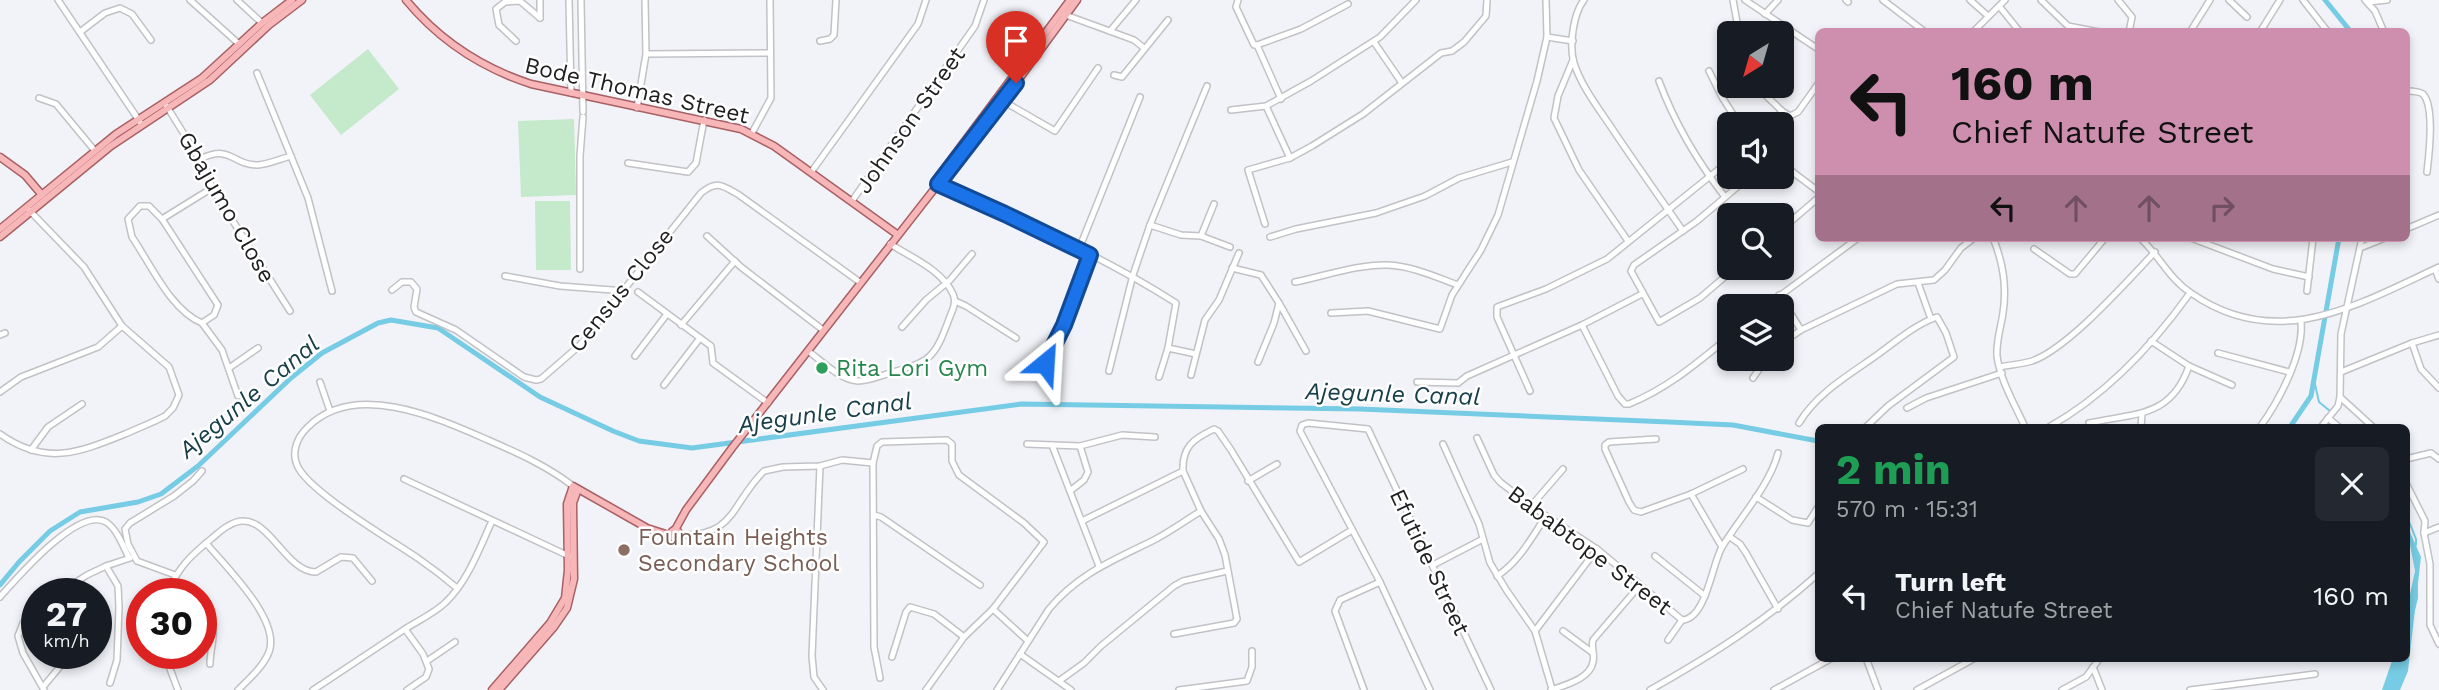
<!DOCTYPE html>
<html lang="en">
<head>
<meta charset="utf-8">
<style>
	:root { --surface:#171b24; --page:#242831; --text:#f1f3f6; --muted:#9ea1a6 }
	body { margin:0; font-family:"Work Sans",sans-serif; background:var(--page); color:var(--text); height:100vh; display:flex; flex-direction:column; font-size:26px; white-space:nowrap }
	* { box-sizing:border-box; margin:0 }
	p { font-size:23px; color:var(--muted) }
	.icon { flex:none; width:38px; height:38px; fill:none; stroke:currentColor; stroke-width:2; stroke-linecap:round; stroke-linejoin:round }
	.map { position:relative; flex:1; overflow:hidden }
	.drawer { position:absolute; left:1815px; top:424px; width:595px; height:238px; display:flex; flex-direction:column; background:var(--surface); border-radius:10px; box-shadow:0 4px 10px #0003 }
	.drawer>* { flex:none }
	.banner { position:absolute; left:1815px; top:28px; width:595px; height:214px; border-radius:10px; box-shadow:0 4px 10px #0003; background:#ce8eae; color:#111; overflow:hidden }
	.needle { width:46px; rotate:217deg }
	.tools { position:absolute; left:1717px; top:21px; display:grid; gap:14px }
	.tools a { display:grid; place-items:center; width:77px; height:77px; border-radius:10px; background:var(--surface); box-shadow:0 4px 10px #0003; font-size:35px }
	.speed { position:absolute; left:21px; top:578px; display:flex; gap:14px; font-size:35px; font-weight:700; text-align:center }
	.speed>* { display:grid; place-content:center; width:91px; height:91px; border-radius:50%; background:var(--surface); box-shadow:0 4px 10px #0003; line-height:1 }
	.speed small { font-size:18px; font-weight:400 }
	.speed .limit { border:10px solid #d22; background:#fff; color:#111 }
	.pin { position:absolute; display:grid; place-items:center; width:60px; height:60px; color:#fff; margin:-72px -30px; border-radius:50% 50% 50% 0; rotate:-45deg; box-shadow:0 0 7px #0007 }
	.pin .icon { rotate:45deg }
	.me { position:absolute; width:77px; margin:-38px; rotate:27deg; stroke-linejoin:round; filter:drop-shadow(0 0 5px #0008) }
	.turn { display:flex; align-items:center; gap:24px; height:147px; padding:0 21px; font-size:32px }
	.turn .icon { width:91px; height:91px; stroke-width:2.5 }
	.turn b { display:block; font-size:49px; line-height:60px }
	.lanes { display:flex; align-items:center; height:66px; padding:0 21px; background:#0003; justify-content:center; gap:35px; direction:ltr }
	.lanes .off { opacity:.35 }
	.round { display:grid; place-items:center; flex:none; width:74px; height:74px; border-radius:10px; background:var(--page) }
	.headline { display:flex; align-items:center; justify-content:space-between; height:119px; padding:0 21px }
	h1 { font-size:42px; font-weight:700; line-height:52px; color:#1e9e55 }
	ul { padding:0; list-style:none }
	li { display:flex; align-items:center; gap:21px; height:105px; padding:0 21px }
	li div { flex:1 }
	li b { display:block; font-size:26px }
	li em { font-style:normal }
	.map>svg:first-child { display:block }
	.green { fill:#c5e9cb }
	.water { fill:#76cce4 }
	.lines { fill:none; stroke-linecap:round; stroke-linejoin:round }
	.stream { stroke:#76cce4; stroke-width:2 }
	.canal { stroke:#76cce4; stroke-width:5 }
	.minor-casing { stroke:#c1c2c6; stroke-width:8 }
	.major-casing { stroke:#a86165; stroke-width:9 }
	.minor { stroke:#fff; stroke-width:5 }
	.major { stroke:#f7b6b8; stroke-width:6 }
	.route-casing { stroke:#114b97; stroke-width:18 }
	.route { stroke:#1a73e8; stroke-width:12 }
	.leisure-dot { fill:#2e9e5b; stroke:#fff; stroke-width:2.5 }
	.education-dot { fill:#8d6e63; stroke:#fff; stroke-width:2.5 }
	.labels { text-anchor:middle; stroke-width:5; stroke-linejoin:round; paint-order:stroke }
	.street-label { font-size:23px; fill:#1f1f21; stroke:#fff }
	.leisure-label { font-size:23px; fill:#27864d; stroke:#fff; text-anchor:start }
	.education-label { font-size:23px; fill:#785e54; stroke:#fff; text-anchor:start }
	.water-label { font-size:24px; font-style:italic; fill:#18404a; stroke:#fff }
</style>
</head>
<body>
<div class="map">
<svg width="2439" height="690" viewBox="0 0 2439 690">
	<rect width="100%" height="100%" fill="#f2f3f8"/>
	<g class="green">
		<path d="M368 49 399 89 341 135 310 95Z"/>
		<path d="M574 119 576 195 521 197 518 121Z"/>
		<path d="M535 201H570L571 270H536Z"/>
	</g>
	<path class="water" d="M2406 523 2421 557 2408 671 2400 690H2382L2393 658H2406V613L2415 571Z"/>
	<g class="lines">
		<g class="stream">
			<path d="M2314 380 2319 402 2330 411"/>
			<path d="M2406 514 2416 539V545"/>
			<path d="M2413 614 2417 598V586"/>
		</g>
		<g class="canal">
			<path d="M2325 0 2351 32"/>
			<path d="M2290 427 2311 396 2339 238"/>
			<path d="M0 585 19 562 50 531 80 512 138 502 161 494 198 466 291 378 322 353 378 323 391 320 438 328 540 397 613 431 639 441 692 448 1021 404 1360 409 1669 422 1733 425 1818 441"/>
		</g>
		<defs>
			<g id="minor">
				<path d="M58 0 140 122"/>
				<path d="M190 0 239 44"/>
				<path d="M237 0 262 23"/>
				<path d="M569 0 571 93"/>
				<path d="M581 0 583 112"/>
				<path d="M1238 0 1236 7 1254 45H1257"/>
				<path d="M1584 0C1573 14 1569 46 1574 63 1581 85 1596 105 1609 124 1633 160 1658 195 1683 231"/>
				<path d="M1733 0 1739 33"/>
				<path d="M1745 0 1818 49"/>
				<path d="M1846 0 1848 2"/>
				<path d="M1883 0 1925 32"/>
				<path d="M1970 0 1988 16"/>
				<path d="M2041 0 2068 26 2099 32"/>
				<path d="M2118 0 2132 17 2129 32"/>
				<path d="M2229 0 2247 17"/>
				<path d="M2303 0 2328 32"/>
				<path d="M2365 0 2375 11 2384 32"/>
				<path d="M2368 2 2387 0"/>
				<path d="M1999 6 2020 32"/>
				<path d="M1063 14 1134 40 1144 48"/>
				<path d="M1765 14 1778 0"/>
				<path d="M540 18V0"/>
				<path d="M1110 31 1136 0"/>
				<path d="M80 32 105 13 120 8 132 14 151 40"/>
				<path d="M1973 32 2005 0"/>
				<path d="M2190 32 2210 0"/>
				<path d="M2260 32 2280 0"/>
				<path d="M1547 37 1573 41"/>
				<path d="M516 41 499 25 496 9 505 2 520 1 540 18"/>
				<path d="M820 41 830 39 834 35 836 0"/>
				<path d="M1374 42 1402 83"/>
				<path d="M646 54 770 53"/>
				<path d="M1573 60 1558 96 1554 118 1579 170 1628 241"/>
				<path d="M1709 71 1722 97 1739 124"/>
				<path d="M257 73 308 198 332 291"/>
				<path d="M1114 75 1122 77 1168 20"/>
				<path d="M1659 81C1675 124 1697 161 1725 197"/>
				<path d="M1756 86 1782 111 1790 116 1798 112 1818 84"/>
				<path d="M2406 91C2411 91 2419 91 2423 94 2435 107 2429 155 2427 172"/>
				<path d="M39 98 56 104 95 151"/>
				<path d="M1281 99 1257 45 1301 29 1348 4"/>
				<path d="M1003 101 1055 131 1098 68"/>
				<path d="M166 105 205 168 212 188 290 311"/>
				<path d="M1266 106 1290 158"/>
				<path d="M637 108 646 54 645 0"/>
				<path d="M1231 110 1266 106 1311 81 1380 37 1416 0"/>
				<path d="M1772 124 1782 111"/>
				<path d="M752 133 771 98 770 0"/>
				<path d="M200 159C232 144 231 165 258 165 269 164 280 159 291 156"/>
				<path d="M1782 161 1794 173 1818 191"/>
				<path d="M628 163 688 172 696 163 704 120"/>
				<path d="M812 171 918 24 926 0"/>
				<path d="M938 184C1019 220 1101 255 1176 303L1168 348 1196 354"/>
				<path d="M852 201 975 26 984 0"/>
				<path d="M140 206H149L162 219 218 305 214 315 202 323C171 311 150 263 132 237L128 219Z"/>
				<path d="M162 219 212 188"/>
				<path d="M1265 224 1248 170 1290 158 1312 146 1363 114 1441 53 1452 51 1464 42 1486 16 1487 0"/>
				<path d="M1150 225 1181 235 1201 236 1230 247"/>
				<path d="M1782 229 1818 198"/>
				<path d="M2406 229 2439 215"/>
				<path d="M707 236 741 267 823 330"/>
				<path d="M1201 236 1214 204"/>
				<path d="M1270 237 1296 229 1376 213 1425 196 1459 178 1512 162"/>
				<path d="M1993 238C2003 262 2007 287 2003 313 2001 327 1996 341 1997 356 2000 380 2015 405 2025 427"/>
				<path d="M2140 238C2159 255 2169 279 2191 293 2277 353 2357 305 2439 267"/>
				<path d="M2191 238 2273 269 2309 277"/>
				<path d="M2360 248 2385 238"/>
				<path d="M1079 249 1140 97"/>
				<path d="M2034 249 2070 274H2075L2105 238"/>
				<path d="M1232 268 1261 275 1279 303 1274 323 1258 362"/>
				<path d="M1735 268 1700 298 1659 322 1631 271 1634 265 1697 221 1749 177"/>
				<path d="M580 269V156L583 117"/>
				<path d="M2435 269 2439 279"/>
				<path d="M505 276 560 286 625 291"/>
				<path d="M1295 282C1325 276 1358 264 1388 265 1412 266 1436 277 1458 285"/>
				<path d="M1918 283 1931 319"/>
				<path d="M392 290 402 282H411L417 289 414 307 416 312 456 330 524 377 536 380 541 379 579 346 701 193C717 180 722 185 739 195L861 283"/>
				<path d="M2307 291 2313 238"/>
				<path d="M638 292 711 346 713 363 768 403"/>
				<path d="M1779 295 1801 330"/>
				<path d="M955 301 966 306 1016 338"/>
				<path d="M1279 303 1306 351"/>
				<path d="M1766 306 1858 238"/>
				<path d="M1331 313 1368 311 1440 329 1452 295 1481 250 1498 215 1537 81 1547 37 1546 0"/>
				<path d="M202 323 222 350 238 396"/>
				<path d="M681 325 735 261"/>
				<path d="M1582 325 1618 396 1625 404H1629C1668 388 1697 363 1729 337"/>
				<path d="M902 327 926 300 950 280 972 254"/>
				<path d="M0 335 5 333"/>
				<path d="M2151 341 2189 366 2232 385"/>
				<path d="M1782 343 1801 330 1897 284 1934 280 1945 270 1961 248 1974 238"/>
				<path d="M2412 343 2421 369 2439 388"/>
				<path d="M808 351C822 361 840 380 858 381 869 381 880 376 890 373 930 361 934 360 949 319 952 311 957 303 953 294 942 270 911 257 890 244"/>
				<path d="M2218 353 2289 372"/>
				<path d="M635 356 667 314"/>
				<path d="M1045 363 1064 325 1090 255"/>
				<path d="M2000 367C2010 365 2022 364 2032 361 2069 348 2127 281 2155 252"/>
				<path d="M229 368 258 348"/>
				<path d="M1109 371 1133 275 1150 225 1207 86"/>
				<path d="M2341 372 2412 343 2439 335"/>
				<path d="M1191 375 1205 320 1219 300 1239 253"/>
				<path d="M1159 377 1168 348"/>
				<path d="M1753 378 1766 359"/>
				<path d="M320 382 330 411"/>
				<path d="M1417 382 1458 383 1467 376 1582 325 1642 294"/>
				<path d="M664 385 700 338"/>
				<path d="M1530 391 1497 317V307L1546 289 1607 259 1729 161"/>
				<path d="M0 392 21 377 98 347 122 326"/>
				<path d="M2340 397 2373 427"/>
				<path d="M1907 408 1926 398 2002 373"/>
				<path d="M2328 418 2339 427"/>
				<path d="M1799 423C1817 393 1849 375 1877 355 1895 342 1916 324 1937 317L1946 333 1954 357 1888 406 1866 427"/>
				<path d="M2089 423C2135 413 2171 418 2189 366"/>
				<path d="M2049 427C2106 395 2152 346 2190 293"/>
				<path d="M2141 427 2142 414"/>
				<path d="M2260 427C2279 401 2304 354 2301 322"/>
				<path d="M2321 427 2338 406 2340 397 2341 334 2362 238"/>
				<path d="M0 434C45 466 78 453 125 434 138 428 152 423 165 416L173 408 179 395 169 367 122 326 84 267 29 210"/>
				<path d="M1477 438 1494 475 1500 482 1531 506 1597 549 1682 620C1706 620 1712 564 1722 547 1739 519 1770 485 1778 453"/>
				<path d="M1656 439 1609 442 1605 445V449L1629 502 1634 510 1641 512 1691 494 1743 469"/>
				<path d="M1027 444 1080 446 1122 435 1155 437"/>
				<path d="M1443 444 1479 524 1490 563 1507 591 1535 631 1552 689"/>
				<path d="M1052 445 1099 566"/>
				<path d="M31 450 48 427 82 404"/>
				<path d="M2406 459 2431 453 2439 459"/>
				<path d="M820 466 812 656 814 677 823 690"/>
				<path d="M404 479 571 557"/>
				<path d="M1248 481 1277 464"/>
				<path d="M2406 483 2425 521 2424 533 2430 564V625L2439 644"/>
				<path d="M1070 491 1084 480 1088 472 1080 446"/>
				<path d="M1691 494 1722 547"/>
				<path d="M1756 497 1792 520 1808 523 1818 507"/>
				<path d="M1531 506 1563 469"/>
				<path d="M874 515 881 517 980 585"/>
				<path d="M1082 521 1183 471C1182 447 1193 439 1214 429L1218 431 1231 450 1299 562 1352 530"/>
				<path d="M2424 533 2439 527"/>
				<path d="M679 535C736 537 731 503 764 471L783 467 820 466 842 460 873 463"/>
				<path d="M1730 537 1740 544 1746 553 1778 609"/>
				<path d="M206 543C226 567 281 620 269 652 263 667 249 679 238 690"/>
				<path d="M1655 556 1705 596"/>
				<path d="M1433 565 1483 539"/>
				<path d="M106 566 130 558"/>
				<path d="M175 575 137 561 128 544 125 529 130 523 174 496 193 481 202 471"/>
				<path d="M1497 576C1519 562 1532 537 1546 516"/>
				<path d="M457 588C445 578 432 568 419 559 393 541 307 491 297 465 291 451 298 436 308 427 355 380 438 418 488 440 518 453 547 466 573 486"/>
				<path d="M59 593 87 575 106 566 118 586 119 607 117 660 110 683"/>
				<path d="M167 593C179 567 189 557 211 539 216 535 222 529 228 526 266 502 282 572 316 572L341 557 353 558 372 581"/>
				<path d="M0 597C17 578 78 506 106 522 117 529 123 546 129 558"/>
				<path d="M201 609C222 624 210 642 210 664"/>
				<path d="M993 609 1028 641"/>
				<path d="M37 611 23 623 18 636 23 653 44 690"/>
				<path d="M405 629C419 620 435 613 446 602 468 581 480 547 492 521"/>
				<path d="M1535 631 1597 549"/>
				<path d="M1563 631 1593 653"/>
				<path d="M1174 634 1234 623 1237 619 1225 555 1219 539 1201 511 1183 471"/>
				<path d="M1668 640 1682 620"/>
				<path d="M164 653 178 690"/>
				<path d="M1020 654 1071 690"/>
				<path d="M892 657 906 612 910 607 934 614 964 637"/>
				<path d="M1866 658 1878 690"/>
				<path d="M427 661 455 642"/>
				<path d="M2093 667 2102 690"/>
				<path d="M880 678 874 647 873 463 877 446 882 442 947 440 952 444V461L959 475 1024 523 1044 542 993 609 964 637 926 690"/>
				<path d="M1059 681 1084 663 1101 646 1174 586 1183 581 1227 571"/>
				<path d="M43 687 63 663 68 653"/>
				<path d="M313 690 405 629 423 654 429 669 426 677 407 690"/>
				<path d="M997 690 1049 609C1079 573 1114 560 1154 540 1171 531 1186 520 1201 511"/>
				<path d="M1179 690 1247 681 1252 667V651"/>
				<path d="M1364 690 1335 611 1340 600 1380 582"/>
				<path d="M1430 690 1380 582 1300 431 1302 425 1308 423 1368 429 1491 690"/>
				<path d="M1551 690C1565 685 1590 679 1593 662 1595 655 1591 648 1593 640L1640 585"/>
				<path d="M1650 690C1712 655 1764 622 1818 574"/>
				<path d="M1774 690 1832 658"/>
				<path d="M1917 690 1975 658"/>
				<path d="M2062 690 2086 677 2100 658"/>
				<path d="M2190 690 2315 674"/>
			</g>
			<g id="major">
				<path d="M406 0C439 40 482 68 531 84L741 129 774 146 898 235"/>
				<path d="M0 157 25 175 42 195"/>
				<path d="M935 181 1070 0"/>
				<path d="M0 229 116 134 202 78 262 23 292 0"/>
				<path d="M0 237 111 146 210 80 269 25 302 0"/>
				<circle cx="675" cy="534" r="4"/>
				<path d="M675 530 686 510 732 448 1003 101 1077 0"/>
				<path d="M492 690 550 623 565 598 568 570 567 504 573 486 647 528 672 536"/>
				<path d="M499 690 554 627 567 608 574 579 573 503 578 489"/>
			</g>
		</defs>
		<use href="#minor" class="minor-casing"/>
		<use href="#major" class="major-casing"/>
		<use href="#minor" class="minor"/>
		<use href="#major" class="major"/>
	</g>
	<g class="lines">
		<defs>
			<path id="route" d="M1016 83 938 184 1005 214 1090 255 1064 325 1045 363"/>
		</defs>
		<use href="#route" class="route-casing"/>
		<use href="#route" class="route"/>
	</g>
	<circle class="leisure-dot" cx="822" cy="368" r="7"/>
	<circle class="education-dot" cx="624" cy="550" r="7"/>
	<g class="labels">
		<g class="street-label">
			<text transform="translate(637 90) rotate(13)" y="8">Bode Thomas Street</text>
			<text transform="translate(910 120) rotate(-55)" y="8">Johnson Street</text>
			<text transform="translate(227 207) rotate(60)" y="8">Gbajumo Close</text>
			<text transform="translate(621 290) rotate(-51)" y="8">Census Close</text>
			<text transform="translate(1590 550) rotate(37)" y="8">Bababtope Street</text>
			<text transform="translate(1430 562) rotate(65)" y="8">Efutide Street</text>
		</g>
		<g class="leisure-label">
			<text x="836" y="376">Rita Lori Gym</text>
		</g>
		<g class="education-label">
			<text x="638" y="545">Fountain Heights<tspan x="638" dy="26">Secondary School</tspan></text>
		</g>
		<g class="water-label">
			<text transform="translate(1393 394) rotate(2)" y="8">Ajegunle Canal</text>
			<text transform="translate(249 397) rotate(-40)" y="8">Ajegunle Canal</text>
			<text transform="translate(825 413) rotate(-8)" y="8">Ajegunle Canal</text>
		</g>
	</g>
</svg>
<div class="tools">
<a><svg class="needle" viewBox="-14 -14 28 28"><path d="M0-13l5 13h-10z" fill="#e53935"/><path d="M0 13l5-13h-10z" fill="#9ea1a6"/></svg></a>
<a><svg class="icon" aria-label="sound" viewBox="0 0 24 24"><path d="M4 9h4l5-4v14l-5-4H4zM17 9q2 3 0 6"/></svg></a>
<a><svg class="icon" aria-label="search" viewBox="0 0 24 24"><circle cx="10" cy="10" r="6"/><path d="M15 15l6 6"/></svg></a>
<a><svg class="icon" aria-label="layers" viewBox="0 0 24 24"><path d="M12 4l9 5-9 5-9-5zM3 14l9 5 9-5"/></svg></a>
</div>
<div class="speed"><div>27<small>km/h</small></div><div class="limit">30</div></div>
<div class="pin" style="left:1016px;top:83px;background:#d93025"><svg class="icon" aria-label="arrive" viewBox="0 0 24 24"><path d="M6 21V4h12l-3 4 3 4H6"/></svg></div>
<svg class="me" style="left:1045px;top:363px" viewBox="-20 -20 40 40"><path d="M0-17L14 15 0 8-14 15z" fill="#1a73e8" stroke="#fff" stroke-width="4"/></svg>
<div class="banner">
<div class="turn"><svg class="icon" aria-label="left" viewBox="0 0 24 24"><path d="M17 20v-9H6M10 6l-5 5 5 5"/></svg><div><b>160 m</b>Chief Natufe Street</div></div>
<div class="lanes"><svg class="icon" aria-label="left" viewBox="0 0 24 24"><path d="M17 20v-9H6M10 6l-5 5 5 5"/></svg><svg class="icon off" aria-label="ahead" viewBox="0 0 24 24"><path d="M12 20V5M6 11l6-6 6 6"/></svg><svg class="icon off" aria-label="ahead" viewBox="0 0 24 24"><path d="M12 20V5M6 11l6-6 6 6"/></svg><svg class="icon off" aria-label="right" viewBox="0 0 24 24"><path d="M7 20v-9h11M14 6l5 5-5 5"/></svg></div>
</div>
<section class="drawer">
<div class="headline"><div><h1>2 min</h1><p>570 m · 15:31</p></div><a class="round"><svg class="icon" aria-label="close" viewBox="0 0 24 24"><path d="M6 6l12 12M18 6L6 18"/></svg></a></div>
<ul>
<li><svg class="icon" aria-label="left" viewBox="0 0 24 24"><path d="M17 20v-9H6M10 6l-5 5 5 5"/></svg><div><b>Turn left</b><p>Chief Natufe Street</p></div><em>160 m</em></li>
</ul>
</section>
</div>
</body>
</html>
